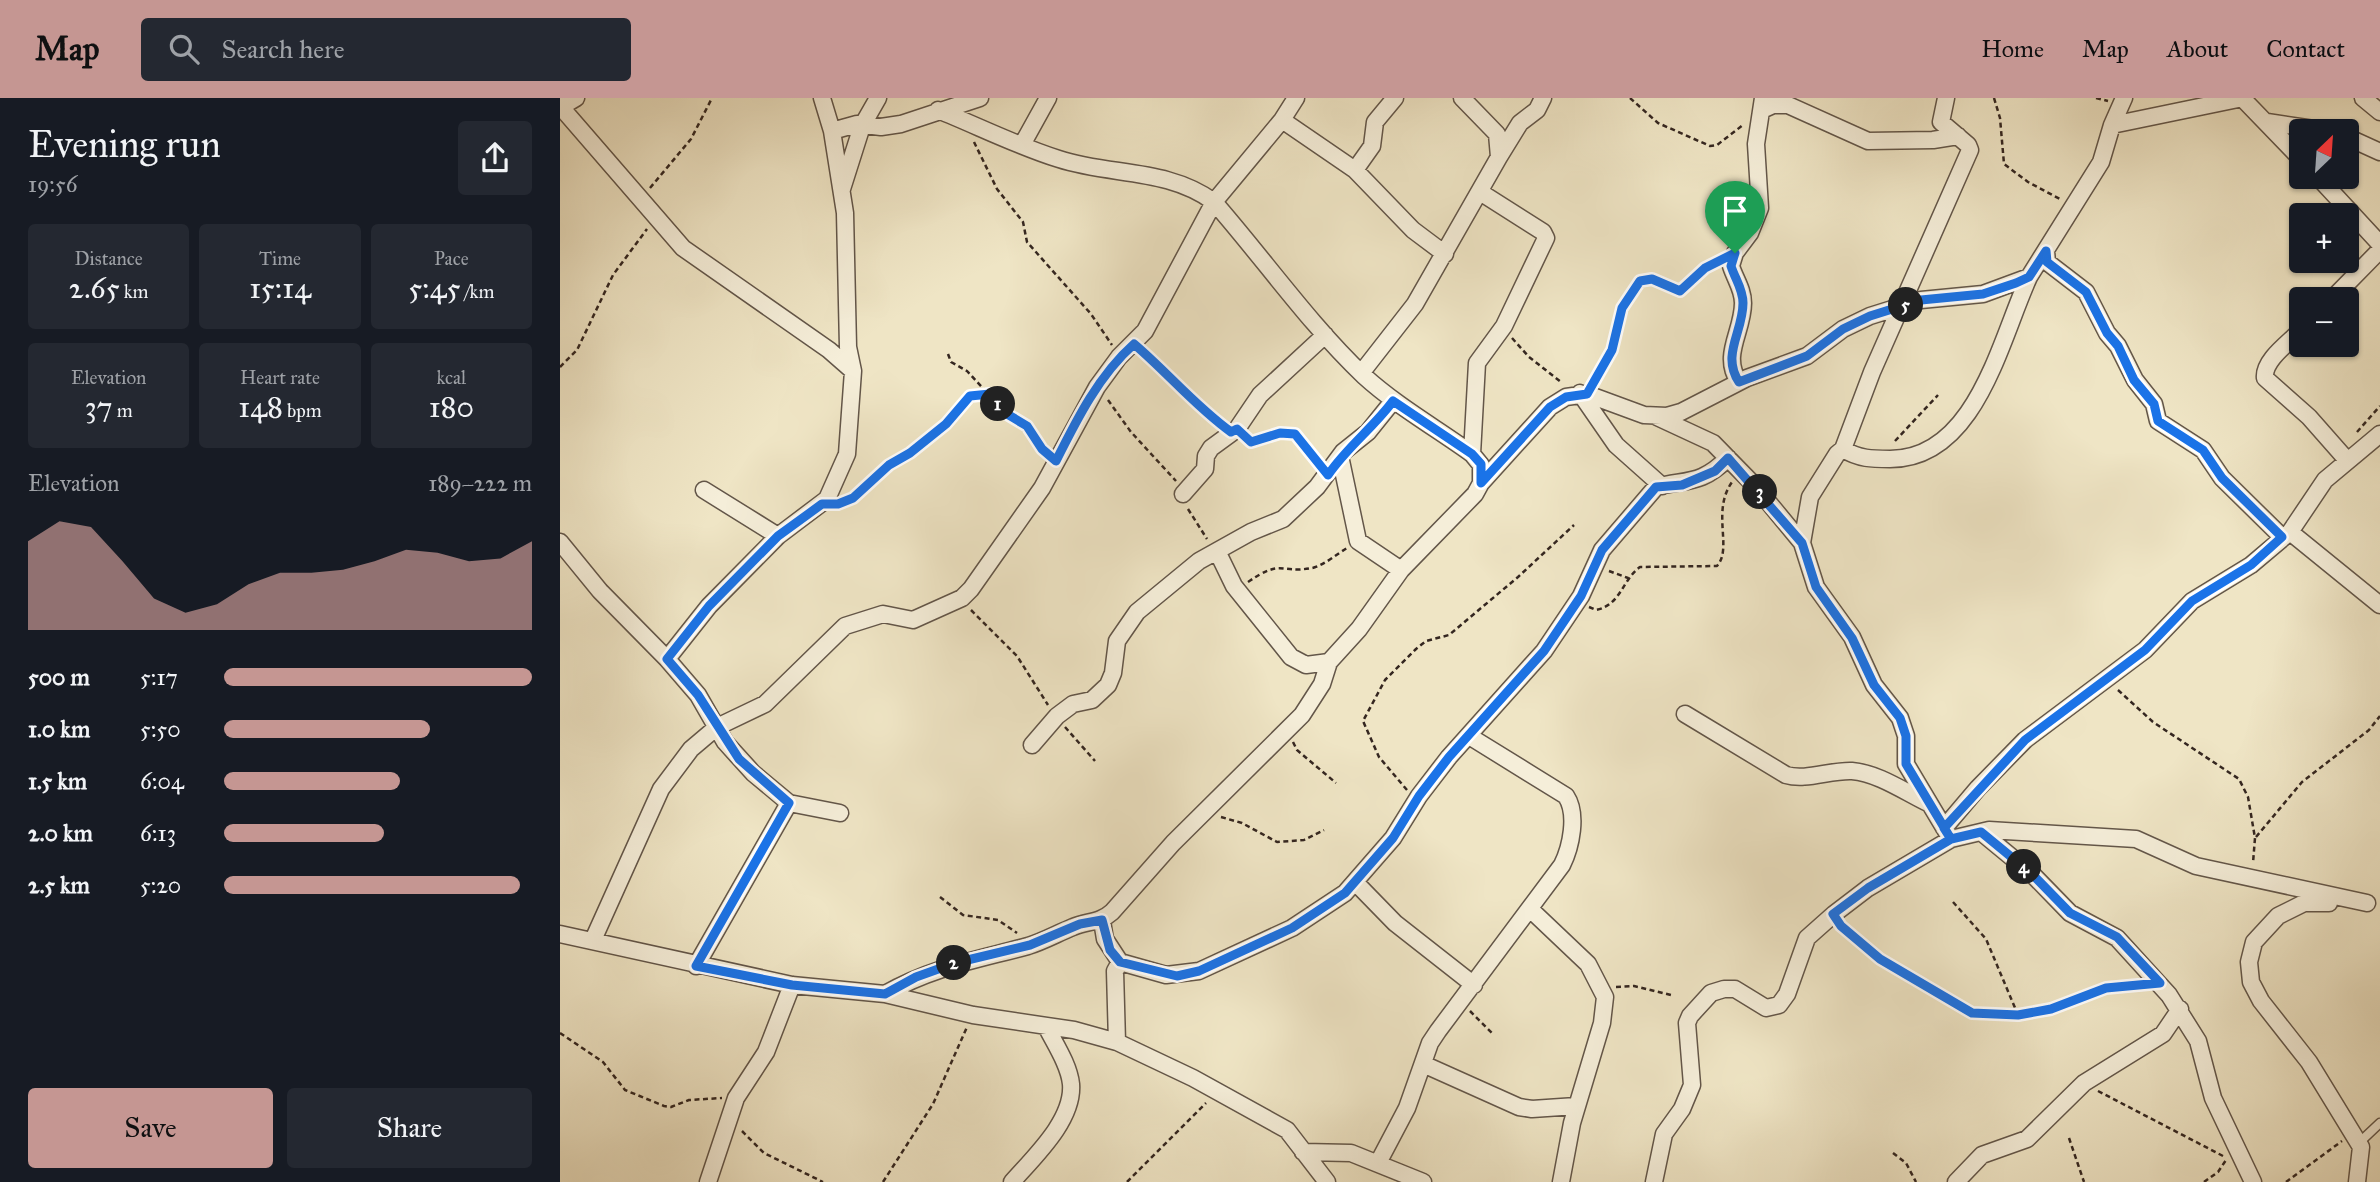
<!DOCTYPE html>
<html lang="en">
<head>
<meta charset="utf-8">
<style>
  :root { --surface:#171b24; --page:#242831; --text:#f1f3f6; --muted:#9ea1a6; --accent:#c59692 }
  body { margin:0; font-family:"IM FELL Great Primer",serif; background:var(--page); color:var(--text); height:100vh; display:flex; flex-direction:column; font-size:26px; white-space:nowrap }
  * { box-sizing:border-box; margin:0 }
  p { font-size:23px; color:var(--muted) }
  .icon { flex:none; width:38px; height:38px; fill:none; stroke:currentColor; stroke-width:2; stroke-linecap:round; stroke-linejoin:round }
  .map { position:relative; flex:1; overflow:hidden }
  .sheet { display:flex; flex-direction:column; background:var(--surface); width:560px }
  .sheet>* { flex:none }
  .needle { width:46px; rotate:25deg }
  .buttons { position:absolute; left:1729px; top:21px; display:grid; gap:14px }
  .buttons a { display:grid; place-items:center; width:70px; height:70px; border-radius:7px; background:var(--surface); box-shadow:0 2px 5px #0004; font-size:35px }
  .pin { position:absolute; display:grid; place-items:center; width:60px; height:60px; color:#fff; margin:-72px -30px; border-radius:50% 50% 50% 0; rotate:-45deg; box-shadow:0 0 7px #0007 }
  .pin .icon { rotate:45deg }
  .km { position:absolute; width:35px; height:35px; margin:-18px; border-radius:50%; background:#222; color:#fff; font-size:19px; line-height:35px; text-align:center }
  .round { display:grid; place-items:center; flex:none; width:74px; height:74px; border-radius:7px; background:var(--page) }
  .summary { display:flex; align-items:center; justify-content:space-between; height:119px; padding:0 28px }
  h1 { font-size:38px; font-weight:600; line-height:52px }
  .metrics { display:grid; grid-template-columns:repeat(3,1fr); gap:10px; height:119px; padding:7px 28px }
  .metrics div { display:grid; align-content:center; border-radius:7px; background:var(--page); text-align:center }
  .metrics b { font-size:30px; font-weight:600 }
  .metrics small { font-size:19px; font-weight:400 }
  .metrics p { font-size:19px }
  .chart { height:196px; padding:14px 28px }
  .chart p { display:flex; justify-content:space-between }
  .chart svg { width:100%; height:126px; margin-top:7px; fill:var(--accent); opacity:.7 }
  .action { display:flex; gap:14px; margin-top:auto; padding:14px 28px }
  .action a { flex:1; height:80px; border-radius:7px; background:var(--accent); color:#111; font-size:28px; font-weight:600; line-height:80px; text-align:center }
  .action a+a { background:var(--page); color:var(--text) }
  ul { padding:0 28px; list-style:none; font-size:23px }
  li { display:grid; grid-template-columns:112px 84px 1fr; align-items:center; height:52px }
  li i { height:18px; border-radius:9px; background:var(--accent) }
  header { display:flex; align-items:center; gap:42px; box-sizing:border-box; height:98px; padding:0 35px; background:var(--accent); color:#111 }
  header strong { font-size:33px }
  nav { display:flex; gap:38px; margin-inline-start:auto; font-size:24px }
  .search { width:490px; height:63px; background:var(--page); display:flex; align-items:center; gap:18px; box-sizing:border-box; padding:0 24px; border-radius:7px; color:var(--muted); font-size:26px }
  main { display:flex; flex:1; min-height:0 }
  .map>svg:first-child { display:block }
  .lines { fill:none; stroke-linecap:round; stroke-linejoin:round }
  .lane-casing { stroke:#635649; stroke-width:11 }
  .street-casing { stroke:#635649; stroke-width:19 }
  .path { stroke:#342620; stroke-width:2.5; stroke-dasharray:5 3.5; stroke-linecap:butt }
  .lane { stroke:#f5eed9; stroke-width:8 }
  .street { stroke:#f5eed9; stroke-width:16 }
  .route-casing { stroke:#fff; stroke-width:14 }
  .route { stroke:#1a73e8; stroke-width:9 }
</style>
</head>
<body>
<header>
<strong>Map</strong>
<div class="search"><svg class="icon" aria-label="search" viewBox="0 0 24 24"><circle cx="10" cy="10" r="6"/><path d="M15 15l6 6"/></svg>Search here</div>
<nav><a>Home</a><a>Map</a><a>About</a><a>Contact</a></nav>
</header>
<main>
<section class="sheet">
<div class="summary"><div><h1>Evening run</h1><p>19:56</p></div><a class="round"><svg class="icon" aria-label="share" viewBox="0 0 24 24"><path d="M12 15V3M7 8l5-5 5 5M5 13v7h14v-7"/></svg></a></div>
<div class="metrics">
<div><p>Distance</p><b>2.65<small> km</small></b></div>
<div><p>Time</p><b>15:14</b></div>
<div><p>Pace</p><b>5:45<small> /km</small></b></div>
</div>
<div class="metrics">
<div><p>Elevation</p><b>37<small> m</small></b></div>
<div><p>Heart rate</p><b>148<small> bpm</small></b></div>
<div><p>kcal</p><b>180</b></div>
</div>
<div class="chart"><p><span>Elevation</span>189–222 m</p>
<svg viewBox="0 0 160 44" preserveAspectRatio="none"><path d="M0 44V13L10 6L20 8L30 20L40 33L50 38L60 35L70 28L80 24L90 24L100 23L110 20L120 16L130 17L140 20L150 19L160 13V44z"/></svg>
</div>
<ul>
<li><b>500 m</b>5:17<i style="width:100%"></i></li>
<li><b>1.0 km</b>5:50<i style="width:67%"></i></li>
<li><b>1.5 km</b>6:04<i style="width:57%"></i></li>
<li><b>2.0 km</b>6:13<i style="width:52%"></i></li>
<li><b>2.5 km</b>5:20<i style="width:96%"></i></li>
</ul>
<div class="action"><a>Save</a><a>Share</a></div>
</section>
<div class="map">
<svg width="1820" height="1084" viewBox="0 0 1820 1084">
  <rect width="100%" height="100%" fill="#efe5c5"/>
  <filter id="stains"><feTurbulence type="fractalNoise" baseFrequency=".00286" numOctaves="4"/><feColorMatrix values="0 0 0 0 .2 0 0 0 0 .09 0 0 0 0 .02 0 0 0 .5 -.17"/></filter>
  <radialGradient id="worn" r=".72"><stop offset=".6" stop-color="#630" stop-opacity="0"/><stop offset="1" stop-color="#630" stop-opacity=".3"/></radialGradient>
  <g class="lines">
    <defs>
      <path id="lane" d="M1801,1049L1803,1041L1820,1025"/>
      <path id="street" d="M1682,0L1741,61
        M1803,0L1820,14
        M0,8L123,150L269,252L293,273
        M1,9L16,0
        M1202,12L1213,7H1228L1308,43L1373,42L1398,38
        M722,22L795,72L853,132L885,156
        M1707,24L1767,33
        M1552,27L1683,0
        M272,33L297,26L321,29L341,26L420,0
        M1787,39L1820,54
        M462,47L488,0
        M939,59L960,25L977,12L983,0
        M795,72L812,48L815,24L835,0
        M1758,79L1820,146
        M282,91L302,28L318,0
        M1486,153L1487,164L1526,194L1547,235L1558,248L1575,282L1594,306L1598,323L1643,352L1662,380L1722,439
        M1772,201L1820,152
        M1741,232C1730,244 1703,262 1705,280L1749,319L1786,361
        M804,277L802,274L855,206L939,59L937,36L902,0
        M1179,284C1161,257 1183,234 1183,205C1183,191 1175,181 1171,168L1175,155L1190,135L1200,110L1196,46L1203,0
        M1020,295L1056,347L1102,388
        M1097,319L1153,345L1195,388L1242,445L1256,489L1292,539L1314,587L1340,620L1346,638V666L1389,738
        M1283,351C1299,361 1312,361 1330,361C1416,361 1440,242 1469,179
        M912,356L917,265L944,228L986,140L983,134L920,94
        M780,358L798,443L841,472
        M921,385L990,309L1006,299L1027,296L1084,317L1107,318L1121,314L1187,280L1247,258L1283,231L1310,218L1361,202L1423,196L1469,179L1541,64L1552,27L1564,0
        M144,392L218,438
        M623,396L645,371L646,358L651,350L677,331L700,297L765,237
        M1730,434L1820,507
        M0,444L40,493L107,561L138,597L165,644L193,675L229,705L280,715
        M1242,445L1250,399L1277,356L1283,351L1312,274L1410,52L1408,47L1381,24L1386,0
        M657,453L674,488L731,559L746,567L769,564
        M107,561L149,508L218,438L267,401L287,356L293,273L288,249L285,115L272,33L262,0
        M1125,616L1226,677C1246,683 1270,672 1292,673C1318,675 1345,694 1368,705
        M472,647L497,618L513,606L532,602L548,587L553,575L557,543L577,514L639,463L691,434L723,421L757,389L783,354L808,334L833,303
        M1384,730L1418,690L1465,642L1585,552L1632,503L1691,467L1730,434L1765,382L1820,336
        M1421,734L1472,776L1510,815L1557,840L1609,897L1638,943L1653,1000L1693,1084
        M796,785L835,825L914,887
        M1769,805H1744L1718,818L1694,844L1689,864L1691,884L1701,903L1749,964L1801,1049L1797,1084
        M970,811L1028,866L1045,899L1042,925L1012,1025L1001,1084
        M542,823L545,841L560,864L555,873L557,944
        M0,836L232,887L325,896L413,917L514,932L557,944L633,980L727,1032L767,1084
        M33,842L101,691L131,651L157,629L205,606L285,528L323,516L353,522L402,500L411,491L482,390L537,289L559,259L585,233L654,104L722,22L736,0
        M560,864L606,877L639,873L732,830L785,795L833,740L859,698L889,659L984,553L1021,498L1042,452L1096,389C1128,381 1141,387 1168,360
        M136,868L229,705
        M325,896C373,869 416,862 468,848C484,843 498,835 513,829C527,823 540,825 552,814L613,745L742,617L762,586L769,564L799,531L841,472L915,396L921,385V367L912,356C876,330 837,308 804,278C751,228 703,160 654,104C608,70 551,78 499,61C457,48 418,28 378,12
        M863,966L959,1009L972,1011L1016,1008
        M743,1054L791,1055L863,1084
        M818,1065L847,1010L870,945L878,933L1002,767C1011,749 1018,716 1006,698L909,638
        M148,1084L176,1000L206,954L232,887
        M452,1084C474,1059 514,1022 511,986C509,967 495,946 487,930
        M1094,1084L1104,1036L1122,1011L1132,987L1127,925L1130,918L1151,895L1164,891H1175L1206,910L1219,907L1227,896L1247,840L1274,816L1308,790L1391,741L1429,732L1576,741L1636,768L1807,805
        M1396,1084L1422,1057L1467,1041L1524,985L1603,936L1620,911"/>
    </defs>
    <use href="#lane" class="lane-casing"/>
    <use href="#street" class="street-casing"/>
    <path class="path" d="M1070,0L1098,25L1150,48L1157,47L1183,27
      M1434,0L1440,20L1444,66L1468,84L1500,101
      M1536,0L1548,3
      M414,44L437,91L463,124L467,144L531,216L552,247
      M90,90L131,41L152,0
      M952,240L969,259L1001,284
      M585,255L658,325
      M388,256L391,264L407,273L443,312L467,328L485,353
      M0,269L17,252L53,177L87,131
      M1033,284C1038,272 1047,263 1052,250C1059,232 1059,189 1084,182C1097,178 1108,190 1120,193L1156,163
      M548,302L571,334L616,383
      M1797,334L1820,308
      M687,341L691,344L720,335L735,336L758,364
      M1335,343L1378,297
      M282,404L293,400L329,367L369,341L410,297L427,294
      M628,411L647,441
      M1049,473L1068,480
      M688,484C723,460 719,476 752,470C763,468 777,456 787,450
      M1029,509L1036,512C1061,507 1062,482 1080,469L1157,468C1173,450 1151,414 1172,384
      M411,512L457,558L488,607
      M1558,592L1593,624L1679,681L1688,699L1695,740L1693,765
      M505,629L535,663
      M733,644L737,652L776,685
      M847,692L819,659L803,623L825,582L856,551L866,543L889,537L958,479L1014,427
      M661,719L682,725L717,744L744,742L764,732
      M1696,739L1742,684L1809,632L1820,618
      M380,799L403,817L438,822L457,835
      M1393,804L1426,841L1458,917
      M1281,828L1320,861L1412,915L1458,917L1491,911L1546,889L1579,887
      M1056,889L1074,888L1111,897
      M910,913L932,935
      M0,935L43,964L65,992L104,1008L111,1009L129,1002L162,1000
      M1538,993L1663,1058
      M182,1033L204,1055L263,1084
      M1509,1040L1524,1084
      M1333,1055L1346,1065L1356,1084
      M323,1084L373,1006L407,929
      M567,1084L646,1005
      M1644,1084L1658,1074L1666,1062
      M1726,1084L1782,1043"/>
    <use href="#lane" class="lane"/>
    <use href="#street" class="street"/>
  </g>
  <g class="lines">
    <defs>
      <path id="route" d="M1175,155L1145,170L1120,193L1092,181L1080,183L1062,210L1052,252L1027,296L1006,299L990,309L921,385V366L912,356L833,303C813,330 787,349 768,377L735,336L720,335L691,344L677,331L671,334C636,309 607,274 574,246C539,277 517,321 496,363L482,351L467,328L447,316L430,296L410,298L386,326L350,355L329,367L293,400L278,406H262L218,438L149,508L107,561L138,597L179,661L229,705L136,868L232,887L325,896L356,879L395,865L470,847L520,826L542,822L550,852L560,864L617,878L639,873L732,830L785,795L833,740L859,698L889,659L984,553L1021,498L1042,452L1096,389L1122,387L1155,373L1168,360L1242,445L1256,489L1292,540L1314,587L1340,620L1346,638V666L1391,741L1308,790L1273,816L1281,828L1320,861L1412,915L1458,917L1491,911L1546,890L1600,885L1557,839L1510,815L1472,776L1421,734L1391,741L1384,730L1465,642L1585,552L1632,503L1691,467L1722,439L1662,380L1643,352L1598,323L1594,306L1574,282L1558,248L1547,235L1526,194L1487,164L1486,153L1469,179L1456,185L1423,196L1361,202L1310,218L1283,231L1247,258L1179,284C1161,257 1183,234 1183,205C1183,191 1175,181 1171,168L1175,155"/>
    </defs>
    <use href="#route" class="route-casing"/>
    <use href="#route" class="route"/>
  </g>
  <rect width="100%" height="100%" filter="url(#stains)"/>
  <rect width="100%" height="100%" fill="url(#worn)"/>
</svg>
<div class="buttons">
<a><svg class="needle" viewBox="-14 -14 28 28"><path d="M0-13l5 13h-10z" fill="#e53935"/><path d="M0 13l5-13h-10z" fill="#9ea1a6"/></svg></a>
<a>+</a>
<a>−</a>
</div>
<div class="pin" style="left:1175px;top:155px;background:#1e9e55"><svg class="icon" aria-label="arrive" viewBox="0 0 24 24"><path d="M6 21V4h12l-3 4 3 4H6"/></svg></div>
<b class="km" style="left:438px;top:306px">1</b>
<b class="km" style="left:394px;top:865px">2</b>
<b class="km" style="left:1200px;top:394px">3</b>
<b class="km" style="left:1464px;top:769px">4</b>
<b class="km" style="left:1346px;top:207px">5</b>
</div>
</main>
</body>
</html>
